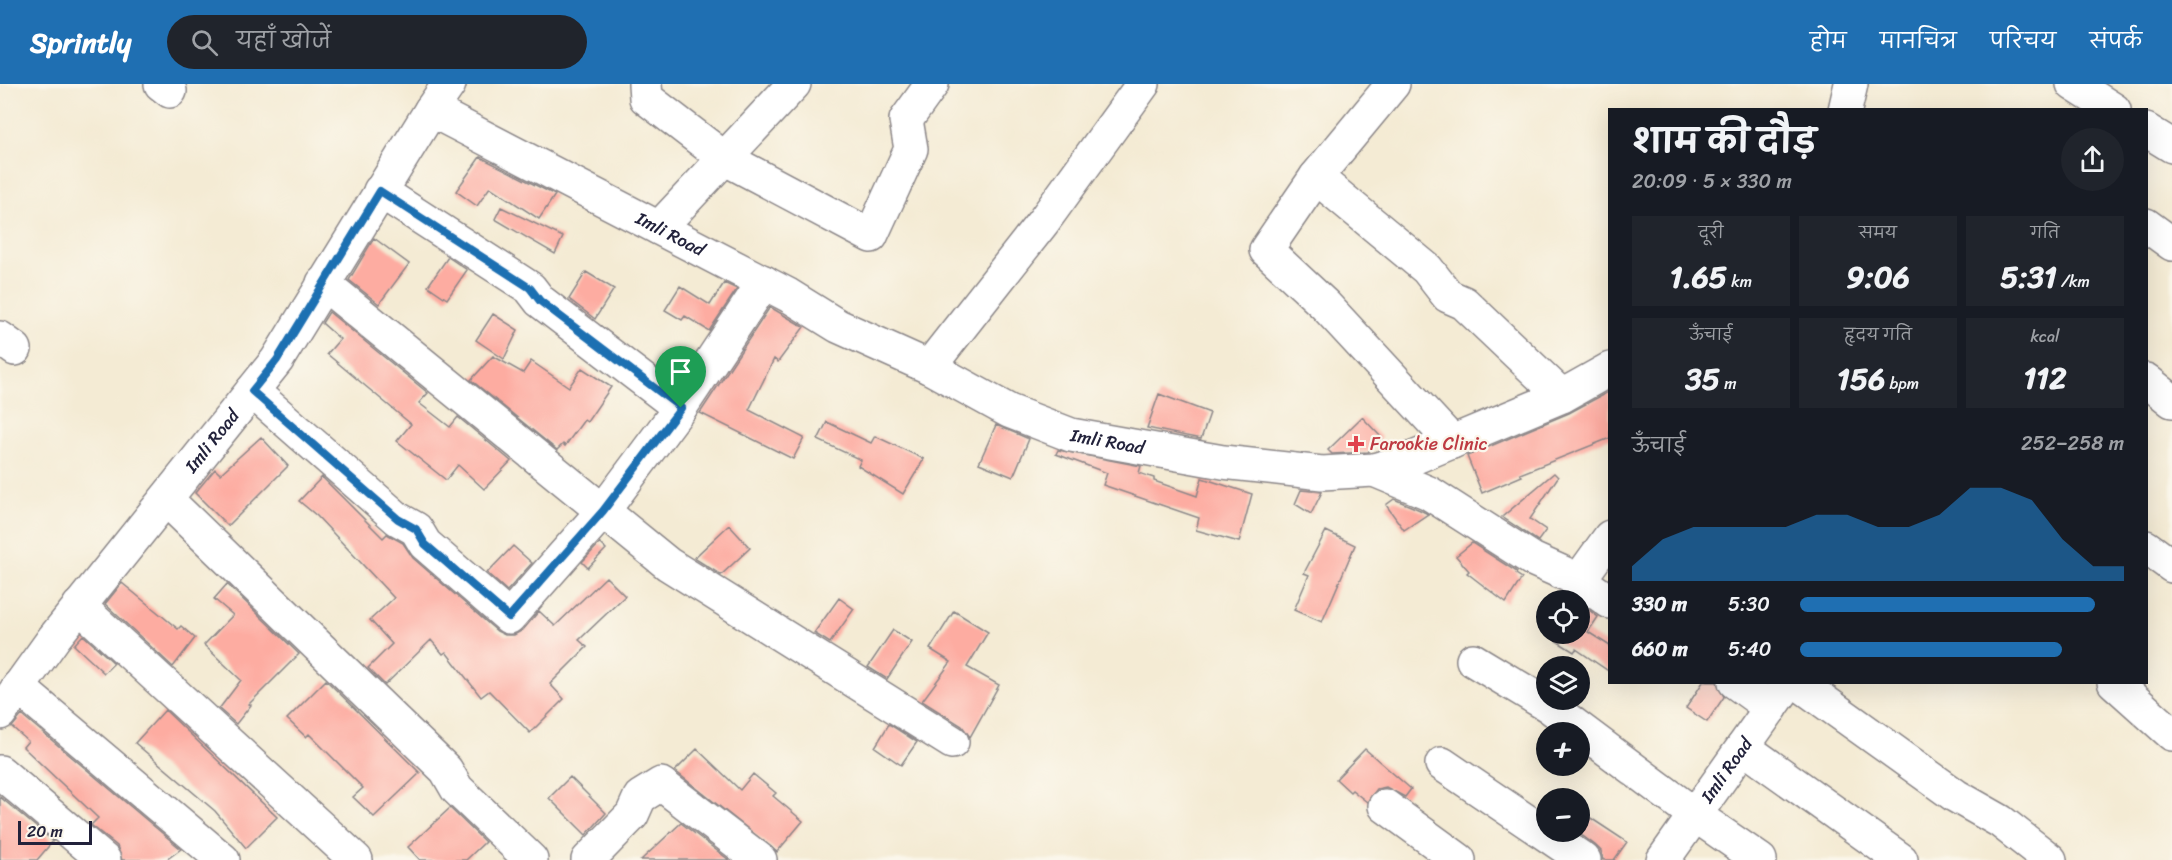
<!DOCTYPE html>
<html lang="hi">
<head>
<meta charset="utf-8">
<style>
  :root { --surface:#171b24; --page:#20242c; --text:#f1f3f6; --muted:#9ea1a6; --accent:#1f6fb2 }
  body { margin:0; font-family:Sriracha,"Playpen Sans Deva",sans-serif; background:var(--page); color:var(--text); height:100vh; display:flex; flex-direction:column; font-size:22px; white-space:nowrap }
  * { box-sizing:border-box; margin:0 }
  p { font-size:20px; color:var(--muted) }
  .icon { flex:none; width:33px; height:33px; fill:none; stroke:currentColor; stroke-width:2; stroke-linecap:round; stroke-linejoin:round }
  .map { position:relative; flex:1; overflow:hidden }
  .side { position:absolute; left:1608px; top:24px; width:540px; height:576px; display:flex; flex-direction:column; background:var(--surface); border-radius:0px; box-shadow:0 6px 24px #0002 }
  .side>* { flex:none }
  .fabs { position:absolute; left:1536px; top:506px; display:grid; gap:12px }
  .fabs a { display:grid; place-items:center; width:54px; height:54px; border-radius:50%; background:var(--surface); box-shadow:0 6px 24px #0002; font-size:30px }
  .scale { position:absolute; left:18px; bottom:15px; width:74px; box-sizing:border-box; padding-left:6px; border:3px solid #22223b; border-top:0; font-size:16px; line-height:21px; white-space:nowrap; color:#22223b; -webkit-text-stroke:4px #fbf7ec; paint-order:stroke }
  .pin { position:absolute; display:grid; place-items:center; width:51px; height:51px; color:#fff; margin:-62px -26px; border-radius:50% 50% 50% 0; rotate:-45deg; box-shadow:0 0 6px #0007 }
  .pin .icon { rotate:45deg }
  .round { display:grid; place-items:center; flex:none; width:63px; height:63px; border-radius:32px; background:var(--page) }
  .head { display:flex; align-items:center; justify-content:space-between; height:102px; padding:0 24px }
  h1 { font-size:33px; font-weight:700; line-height:45px }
  .metrics { display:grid; grid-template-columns:repeat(3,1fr); gap:9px; height:102px; padding:6px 24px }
  .metrics div { display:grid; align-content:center; border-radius:0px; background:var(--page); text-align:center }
  .metrics b { font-size:30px; font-weight:700 }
  .metrics small { font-size:16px; font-weight:400 }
  .metrics p { font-size:16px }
  .chart { height:168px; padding:12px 24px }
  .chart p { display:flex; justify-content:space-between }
  .chart svg { width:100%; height:108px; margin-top:6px; fill:var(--accent); opacity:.7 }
  ul { padding:0 24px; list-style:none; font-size:20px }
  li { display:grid; grid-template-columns:96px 72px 1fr; align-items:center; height:45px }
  li i { height:15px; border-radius:8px; background:var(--accent) }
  header { display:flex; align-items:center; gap:36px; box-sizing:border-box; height:84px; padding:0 30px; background:var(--accent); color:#fff }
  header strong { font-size:28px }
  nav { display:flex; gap:33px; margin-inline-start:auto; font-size:21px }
  .search { width:420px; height:54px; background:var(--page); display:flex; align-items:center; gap:15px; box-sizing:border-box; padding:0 21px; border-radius:33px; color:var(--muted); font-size:22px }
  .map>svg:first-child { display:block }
  .building { fill:#fdaca1 }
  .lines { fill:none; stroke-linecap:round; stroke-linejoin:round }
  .minor-casing { stroke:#8b8688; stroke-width:36 }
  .minor { stroke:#fff; stroke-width:33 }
  .route-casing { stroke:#fff; stroke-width:12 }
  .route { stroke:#1f6fb2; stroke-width:8 }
  .health-dot { fill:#e0444e; stroke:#fbf7ec; stroke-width:2 }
  .labels { text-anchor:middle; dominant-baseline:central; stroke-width:4.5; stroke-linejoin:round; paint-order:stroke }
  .street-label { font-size:18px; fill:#22223b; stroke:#fbf7ec }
  .health-label { font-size:18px; fill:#be3a42; stroke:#fbf7ec; text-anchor:start }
</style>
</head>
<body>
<header>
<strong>Sprintly</strong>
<div class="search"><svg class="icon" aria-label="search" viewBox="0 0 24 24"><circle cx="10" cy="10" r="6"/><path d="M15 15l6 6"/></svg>यहाँ खोजें</div>
<nav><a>होम</a><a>मानचित्र</a><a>परिचय</a><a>संपर्क</a></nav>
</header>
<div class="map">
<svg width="2172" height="776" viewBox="0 0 2172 776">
  <rect width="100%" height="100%" fill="#fbf7ec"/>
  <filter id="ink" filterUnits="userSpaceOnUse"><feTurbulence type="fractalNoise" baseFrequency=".0167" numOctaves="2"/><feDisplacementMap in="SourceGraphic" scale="12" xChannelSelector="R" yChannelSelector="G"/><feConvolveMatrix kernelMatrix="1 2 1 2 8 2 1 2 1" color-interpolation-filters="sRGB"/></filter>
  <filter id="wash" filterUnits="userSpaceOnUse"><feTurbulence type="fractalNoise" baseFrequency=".008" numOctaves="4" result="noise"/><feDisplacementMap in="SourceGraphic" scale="24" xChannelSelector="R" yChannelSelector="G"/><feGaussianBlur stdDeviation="1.35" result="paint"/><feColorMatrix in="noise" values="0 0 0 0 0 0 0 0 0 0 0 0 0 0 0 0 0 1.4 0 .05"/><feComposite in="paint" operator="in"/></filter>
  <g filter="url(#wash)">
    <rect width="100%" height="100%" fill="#f4ebd4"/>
    <g id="blocks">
      <path class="building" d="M480,73L555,111L539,135L490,103L477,122L456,107Z
        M501,123L563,153L555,170L495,135Z
        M374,154L409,180L379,220L349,196Z
        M448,173L467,186L447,215L428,202Z
        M586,188L614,205L595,235L569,215Z
        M724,199L737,205L709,247L685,232L682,236L665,226L680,202L710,221Z
        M770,223L804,243L778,278L774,275L749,326L804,354L793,375L700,329Z
        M329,228L428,309L419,319L450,343L458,333L511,377L484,405L458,381L446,396L397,357L411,340L327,270L340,255L322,239Z
        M493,230L518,246L504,275L476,256Z
        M493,272L523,289L531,277L569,303L582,284L611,303L587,338L584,336L565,362L563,360L557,366L471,296Z
        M1610,307V354L1520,390L1522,392L1482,409L1467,372L1569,329Z
        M1159,310L1210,329L1201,355L1147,344Z
        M1362,333L1382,354L1368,368L1332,370L1328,366Z
        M827,338L871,359L875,352L924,375L903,410L858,382L861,376L818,356Z
        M996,341L1029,355L1013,393L979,379Z
        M261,353L288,382L228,442L195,409L215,385L220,390Z
        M1058,366L1141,382L1139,389L1154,394V397L1197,412L1202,394L1252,410L1239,458L1196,446L1199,434L1103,401L1107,389L1056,370Z
        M1554,389L1558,393L1530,435L1546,446L1538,457L1502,433Z
        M322,393L383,454L387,450L403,459L413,474L497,547L505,551H514L523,546L539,527L555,542L606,493L625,512L579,556L587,563L550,600L564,615L530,649L489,607L481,613L446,568L443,570L431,556L385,601L368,584L392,560L370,536L394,514L317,432L299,417Z
        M1301,406L1322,408L1311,430L1295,420Z
        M1394,415L1420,426L1428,430L1404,446L1386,421Z
        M729,441L750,464L721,491L694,474Z
        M1326,447L1355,461L1322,538L1294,526L1309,491L1304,489Z
        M600,459L606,465L588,484L582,478Z
        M1472,459L1517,488L1516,490L1522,494L1506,519L1467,489L1469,487L1456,472Z
        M513,462L532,479L507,507L487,489Z
        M122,499L178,545L181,542L195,554L173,583L105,520Z
        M227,500L299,570L249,620L251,621L236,640L219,625L241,596L204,561L233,531L214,515Z
        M839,514L854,525L830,559L814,549Z
        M1580,519L1598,533L1588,548L1610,562V588L1576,565L1574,568L1547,551L1580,549Z
        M954,527L988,548L967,583L999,601L970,653L962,642L922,617L951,578L930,565Z
        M893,546L912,558L887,595L868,583Z
        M83,551L114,579L104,589L74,561Z
        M326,596L420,689L374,733L353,713L363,704L309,650L306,653L287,635Z
        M1703,598H1717L1724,613L1707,638L1686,624Z
        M165,626L277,733L246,764L215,727L135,659Z
        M22,631L181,765L166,776H122L117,762L91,741L98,734L23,663L28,657L12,643Z
        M889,640L917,658L901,681L875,663Z
        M697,665L740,706L753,690L776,709L773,712L803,737L777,768L675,687Z
        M1365,665L1411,705L1405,713L1386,703L1377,705L1367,718L1352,706L1350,708L1336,695Z
        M570,693L606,729L586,751L549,714Z
        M0,713L53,757L37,776H0Z
        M450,724L485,758L466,776H420L408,763Z
        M1580,727L1627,758L1614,776H1603L1601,767L1595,761L1580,750Z
        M681,739L729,776H641Z"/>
    </g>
  </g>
  <g filter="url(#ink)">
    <use href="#blocks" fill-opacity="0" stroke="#8b8688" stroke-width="1.5"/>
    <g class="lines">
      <defs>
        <g id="minor">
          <path d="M161,0L170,7"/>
          <path d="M645,0L646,14L724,74L871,152L911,65L906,36L932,0"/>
          <path d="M1393,0L1316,93L1266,166L1325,221L1452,358"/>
          <path d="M2073,0L2114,26"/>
          <path d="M431,26L449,0"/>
          <path d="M1845,26L1851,0"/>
          <path d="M2146,46L2172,62"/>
          <path d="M1316,93L1427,185L1448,212L1464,219L1562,312"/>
          <path d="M380,107L530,204L540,217L680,324"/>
          <path d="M2146,141L2172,160"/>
          <path d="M659,144L794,0"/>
          <path d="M323,199L668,480L952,658"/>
          <path d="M0,254L15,265"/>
          <path d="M929,283L1043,138L1143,0"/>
          <path d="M2146,296L2172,317"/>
          <path d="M252,307L398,435L416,445L425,460L509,533L603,427L680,324L764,198"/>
          <path d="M1374,386L1429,409L1532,475L1579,496L1610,518"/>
          <path d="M166,415L446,686L457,705L531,776"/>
          <path d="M2146,463L2172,482"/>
          <path d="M1579,496L1610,453"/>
          <path d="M79,522L356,776"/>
          <path d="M1473,576L1549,622L1695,731L1760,776"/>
          <path d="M1735,598L1771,624"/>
          <path d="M1797,598L1956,712L2000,737L2050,776"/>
          <path d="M2114,598L2172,650"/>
          <path d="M18,603L223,776"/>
          <path id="s1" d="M0,629L54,554L277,276L431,26L788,211L838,242L929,283L1009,327L1071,351L1223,378L1322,389L1374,386L1411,375L1562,312L1610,285"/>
          <path d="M1743,663L1901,776"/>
          <path d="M1442,680L1584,776"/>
          <path d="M0,688L104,776"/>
          <path d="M1385,722L1459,776"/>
          <path d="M588,776L632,731L640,713L661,700L760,776"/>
          <path id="s2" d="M1663,776L1789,598"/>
        </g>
      </defs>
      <use href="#minor" class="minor-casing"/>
      <use href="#minor" class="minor"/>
    </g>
  </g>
  <g class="lines" filter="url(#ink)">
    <defs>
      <path id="route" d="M380,107L530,204L540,217L681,324L603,427L509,533L425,460L416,445L398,435L252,307L277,276Z"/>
    </defs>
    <use href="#route" class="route-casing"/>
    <use href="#route" class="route"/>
  </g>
  <path class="health-dot" d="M1353 351h6v6h6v6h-6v6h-6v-6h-6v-6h6z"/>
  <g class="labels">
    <g class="street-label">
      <text stroke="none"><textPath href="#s1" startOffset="1012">Imli Road</textPath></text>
      <text stroke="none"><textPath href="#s1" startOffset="345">Imli Road</textPath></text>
      <text stroke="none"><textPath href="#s1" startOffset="1498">Imli Road</textPath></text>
      <text stroke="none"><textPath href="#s2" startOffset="110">Imli Road</textPath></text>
    </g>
    <g class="health-label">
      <text x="1370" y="360">Farookie Clinic</text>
    </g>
  </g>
</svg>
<div class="fabs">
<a><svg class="icon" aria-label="locate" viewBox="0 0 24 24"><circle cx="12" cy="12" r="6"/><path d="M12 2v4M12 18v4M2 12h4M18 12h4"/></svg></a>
<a><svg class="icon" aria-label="layers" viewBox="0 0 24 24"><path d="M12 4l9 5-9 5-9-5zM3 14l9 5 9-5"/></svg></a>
<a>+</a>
<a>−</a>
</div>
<div class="scale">20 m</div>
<div class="pin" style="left:681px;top:324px;background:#1e9e55"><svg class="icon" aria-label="arrive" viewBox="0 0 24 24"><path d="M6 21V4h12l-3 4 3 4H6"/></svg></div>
<section class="side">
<div class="head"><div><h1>शाम की दौड़</h1><p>20:09 · 5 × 330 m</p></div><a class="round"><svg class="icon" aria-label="share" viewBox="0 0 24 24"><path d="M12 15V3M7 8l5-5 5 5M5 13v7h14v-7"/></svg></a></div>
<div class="metrics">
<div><p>दूरी</p><b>1.65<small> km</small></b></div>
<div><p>समय</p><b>9:06</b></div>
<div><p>गति</p><b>5:31<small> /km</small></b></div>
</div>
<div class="metrics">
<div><p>ऊँचाई</p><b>35<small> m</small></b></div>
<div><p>हृदय गति</p><b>156<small> bpm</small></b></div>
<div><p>kcal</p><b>112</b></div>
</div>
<div class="chart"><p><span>ऊँचाई</span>252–258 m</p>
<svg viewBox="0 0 160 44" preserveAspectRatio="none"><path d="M0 44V38L10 27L20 22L30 22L40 22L50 22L60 17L70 17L80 22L90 22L100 17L110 6L120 6L130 11L140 27L150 38L160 38V44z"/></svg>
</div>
<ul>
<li><b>330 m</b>5:30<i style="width:91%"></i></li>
<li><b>660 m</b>5:40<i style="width:81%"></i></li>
</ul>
</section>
</div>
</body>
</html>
